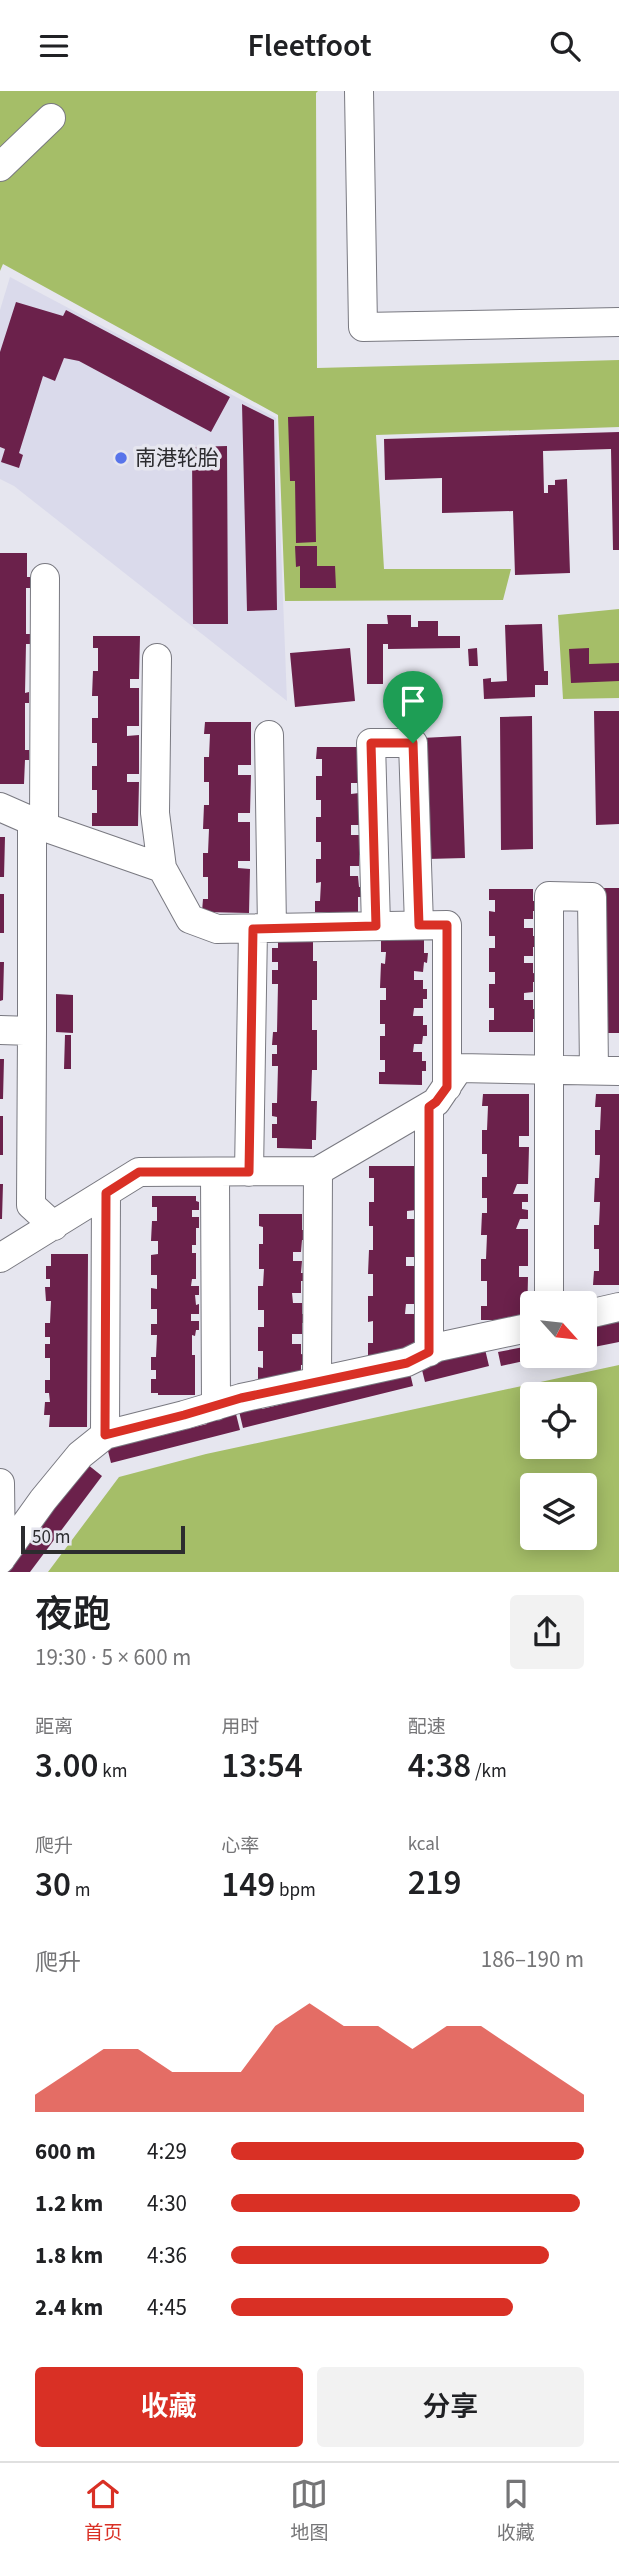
<!DOCTYPE html>
<html lang="zh">
<head>
<meta charset="utf-8">
<style>
  :root { --surface:#fff; --page:#f2f2f2; --text:#202124; --muted:#757577; --line:#e0e0e0; --accent:#d93025 }
  body { margin:0; font-family:"Source Sans 3","Noto Sans SC",sans-serif; background:var(--page); color:var(--text); height:100vh; display:flex; flex-direction:column; font-size:26px; white-space:nowrap }
  * { box-sizing:border-box; margin:0 }
  p { font-size:23px; color:var(--muted) }
  .icon { flex:none; width:38px; height:38px; fill:none; stroke:currentColor; stroke-width:2; stroke-linecap:round; stroke-linejoin:round }
  .map { position:relative; height:1481px; overflow:hidden }
  .side { display:flex; flex-direction:column; background:var(--surface); flex:1 }
  .side>* { flex:none }
  .needle { width:46px; rotate:117deg }
  .fabs { position:absolute; left:520px; top:1200px; display:grid; gap:14px }
  .fabs a { display:grid; place-items:center; width:77px; height:77px; border-radius:7px; background:var(--surface); box-shadow:0 4px 18px #0003; font-size:35px }
  .scale { position:absolute; left:21px; bottom:18px; width:164px; box-sizing:border-box; padding-left:7px; border:4px solid #2c2c2f; border-top:0; font-size:19px; line-height:24px; white-space:nowrap; color:#2c2c2f; -webkit-text-stroke:5px #e6e6ef; paint-order:stroke }
  .pin { position:absolute; display:grid; place-items:center; width:60px; height:60px; color:#fff; margin:-72px -30px; border-radius:50% 50% 50% 0; rotate:-45deg; box-shadow:0 0 7px #0007 }
  .pin .icon { rotate:45deg }
  .round { display:grid; place-items:center; flex:none; width:74px; height:74px; border-radius:7px; background:var(--page) }
  .head { display:flex; align-items:center; justify-content:space-between; height:119px; padding:0 35px }
  h1 { font-size:38px; font-weight:600; line-height:52px }
  .metrics { display:grid; grid-template-columns:repeat(3,1fr); gap:10px; height:119px; padding:7px 35px }
  .metrics div { display:grid; align-content:center }
  .metrics b { font-size:35px; font-weight:600 }
  .metrics small { font-size:19px; font-weight:400 }
  .metrics p { font-size:19px }
  .chart { height:196px; padding:14px 35px }
  .chart p { display:flex; justify-content:space-between }
  .chart svg { width:100%; height:126px; margin-top:7px; fill:var(--accent); opacity:.7 }
  .button { display:flex; gap:14px; margin-top:auto; padding:14px 35px }
  .button a { flex:1; height:80px; border-radius:7px; background:var(--accent); color:#fff; font-size:28px; font-weight:600; line-height:80px; text-align:center }
  .button a+a { background:var(--page); color:var(--text) }
  ul { padding:0 35px; list-style:none; font-size:23px }
  li { display:grid; grid-template-columns:112px 84px 1fr; align-items:center; height:52px }
  li i { height:18px; border-radius:9px; background:var(--accent) }
  header { display:flex; justify-content:space-between; align-items:center; height:91px; padding:0 35px; background:var(--surface); font-size:32px; font-weight:600 }
  .tabs { display:flex; justify-content:space-around; align-items:center; height:98px; border-top:2px solid var(--line); background:var(--surface); font-size:19px; color:var(--muted) }
  .tabs a { display:grid; justify-items:center; gap:4px }
  .tabs .on { color:var(--accent) }
  .map>svg:first-child { display:block }
  .built { fill:#dadaeb }
  .forest { fill:#a5be68; fill-rule:evenodd }
  .building { fill:#6b214b }
  .lines { fill:none; stroke-linecap:round; stroke-linejoin:round }
  .minor-casing { stroke:#797981; stroke-width:30 }
  .minor { stroke:#fff; stroke-width:28 }
  .route-casing { stroke:#fff; stroke-width:14 }
  .route { stroke:#d93025; stroke-width:9 }
  .poi-dot { fill:#5874ea; stroke:#e6e6ef; stroke-width:2.5 }
  .labels { text-anchor:middle; dominant-baseline:central; stroke-width:7; stroke-linejoin:round; paint-order:stroke }
  .poi-label { font-size:21px; fill:#2c2c2f; stroke:#e6e6ef; text-anchor:start }
</style>
</head>
<body>
<header><svg class="icon" aria-label="menu" viewBox="0 0 24 24"><path d="M4 6h16M4 12h16M4 18h16"/></svg>Fleetfoot<svg class="icon" aria-label="search" viewBox="0 0 24 24"><circle cx="10" cy="10" r="6"/><path d="M15 15l6 6"/></svg></header>
<div class="map">
<svg width="619" height="1481" viewBox="0 0 619 1481">
  <rect width="100%" height="100%" fill="#e6e6ef"/>
  <path class="built" d="M10,186L276,327L287,610L14,395L0,388V219Z"/>
  <path class="forest" d="M0,0H318L316,2L317,277L619,269V336L376,344L384,478H511L503,509L285,510L278,324L3,173L0,180Z
    M619,518V607L563,608L558,524Z
    M619,1274V1481H48L119,1386L206,1363ZM532,1304H584V1356H532ZM532,1395H584V1447H532Z"/>
  <path class="building" d="M16,211L63,225L66,219L230,306L211,341L79,270L64,267L55,290L43,285L19,362L23,364L19,377L1,371L5,358L0,356V261Z
    M242,313L274,329L277,519L247,520Z
    M314,325L316,451L296,452L295,390H290L288,326Z
    M619,341V459H613L611,358L543,360L544,402H548V394H555V389L567,388L570,482L515,484L513,420L442,422V387L385,389L384,348Z
    M227,355L228,533H193L192,356Z
    M295,455H317V475H335L336,497H300V475L296,476Z
    M0,462H27V486H30V497H26V543H30V553H26L25,602L29,601V612H25V659H29V669H25L24,693H0Z
    M387,524H411V536H418V530H438V545H460V557L388,558V553H383V593H367V533H388Z
    M542,533L544,580H548V594H535V606L484,608L483,588L491,587V591L507,590L505,534Z
    M93,545H140L139,588H130V597H139V635H127V645L139,644V683H127V691H139L138,735H92V722H97V699H92V675H97V652H92V627H98V605H92L93,580H98V557H93Z
    M350,557L355,610L295,616L290,562Z
    M477,557L478,575H469L468,558Z
    M589,557V573L619,572V590L571,592L569,558Z
    M594,620H619V733L596,734Z
    M532,625L533,758L501,759L500,626Z
    M205,631H251V674H238V684H251L250,722H238V731H250V770H238V777L250,778L249,822L202,821L203,808H208V786H203V762H208L209,738H203L204,714H209V691H204V666H209L210,643H204Z
    M461,645L465,767L427,768L422,647Z
    M317,656H359V692H351V703L359,702L363,722L359,723V734H351V744H359V755H363V764H359V775H350V785H358L359,796H363V806H358V821H315V810H320L321,791L316,792V768H321V751H316V726H321V709H316V685H322V668H316Z
    M0,746H5L4,786H0Z
    M599,797H619V942H598Z
    M489,798H533V810H537V820H533V828H524V837H533V845H537V856H533V865H524V872H533V882L537,883V891H533V901L524,902V909H533V918H537L536,928H533V941H489V929H494V917H489V893H495V881H489V857H495V845H489V820L495,821V809H489Z
    M0,803H4V842H0Z
    M278,847L313,848V870H317V909H312V939H317V979H312L311,1010H317L316,1049H312V1058L277,1057V1047H272V1033H277V1026L272,1025V1012H277L278,975H272V963H277V954H272L273,941H277L278,893H272V879H278V871H272V857H278Z
    M381,848H424V862H428L427,872L424,871L423,881L414,880V889H423V898H427V908H423V917H414L413,925H423V934H427V945H423L422,953H414L413,961H422V970H426V980H422V994L379,993V981H385V969H380V945H385V933H380V909H386V897H380L381,872L385,873L386,861H381Z
    M0,871H4L3,909L0,910Z
    M56,903L73,904V942L56,941Z
    M65,944H71V978H64Z
    M0,968H4L3,1008H0Z
    M483,1003H529V1045H519V1056H529L528,1093H517L513,1103H528V1111H522V1118L528,1119V1128H520L516,1138H528V1175H519V1186H528L527,1229H481V1215H487V1190H481V1168H486L487,1144H481L482,1122H487V1107H482V1086H487V1063H482V1039H487L488,1015H482Z
    M596,1003H619V1194H593L594,1180H599V1158H594V1134H599L600,1111H594L595,1087H599L600,1064H595V1039H600L601,1016H595Z
    M0,1025H3V1064H0Z
    M369,1075H416V1119L407,1120V1128H415V1166H406V1175H415V1213H406L405,1223H415L414,1265L368,1264V1252H373V1230L368,1231V1205H373V1183H368L369,1159H373V1135H369V1111H374V1087H369Z
    M0,1093H3L2,1128H0Z
    M152,1105H196V1110L199,1111V1119H192V1126H199V1137H196V1154H192V1162H196V1188H192L191,1195H199V1204H195L196,1214L199,1213V1223H191V1230H199V1239H196L195,1245L192,1244V1264H195V1304H158V1302H151V1288H156V1279H151V1266H156L157,1244H151V1233H157V1218H151V1197L157,1198V1184H151V1164L158,1163V1150H151L152,1130H157V1116H152Z
    M259,1123H302V1139H306V1149H302L301,1161H293V1170H302L301,1182H305V1190H301V1202H292L293,1212H302V1223H306L305,1232H302V1243H292V1253H301V1263L305,1264V1274H301V1290H258V1276L263,1277V1260H258V1236H264V1219H258V1195H263L264,1178H259V1153H263V1136L259,1135Z
    M51,1163H88L87,1336H49L50,1324H44L45,1311H50L49,1302H45V1289H50V1267H45V1253H50V1246H45V1232H50L51,1210H46L45,1196H50V1188H46V1175H51Z
    M619,1229V1251L584,1258V1236Z
    M532,1247V1265L542,1266L501,1275L498,1261L529,1255L527,1248Z
    M484,1254L489,1275L425,1291L420,1271Z
    M410,1282L413,1295L243,1337L238,1316L260,1310L262,1318Z
    M235,1319L240,1339L111,1372L106,1352L158,1339L160,1345L207,1333L206,1327Z
    M87,1373L102,1385L30,1481H6Z"/>
  <g class="lines">
    <defs>
      <path id="minor" d="M359,0L363,236L619,231
        M0,76L51,27
        M157,567L155,722L162,777
        M269,644L272,837
        M0,716L50,738L162,777L190,828L217,838L447,834V996
        M44,736L45,487
        M376,835L371,652H413L419,834
        M0,939L32,940L31,1114L54,1135
        M32,940V731
        M215,1081L216,1315
        M249,1081L253,838
        M0,1167L139,1081L318,1080L436,1011L459,977L619,980
        M549,1213V805L592,806L594,979
        M584,1224L619,1216
        M429,1261V1016
        M317,1290L318,1080
        M105,1344L106,1102
        M0,1392L1,1468
        M0,1469L43,1409L80,1364L105,1344L184,1324L241,1307L407,1271L438,1256L532,1236"/>
    </defs>
    <use href="#minor" class="minor-casing"/>
    <use href="#minor" class="minor"/>
  </g>
  <g class="lines">
    <defs>
      <path id="route" d="M371,652H413L419,834H447V996L436,1011L429,1016V1261L407,1272L241,1307L184,1324L105,1344L106,1102L139,1081H249L253,838L376,835Z"/>
    </defs>
    <use href="#route" class="route-casing"/>
    <use href="#route" class="route"/>
  </g>
  <circle class="poi-dot" cx="121" cy="367" r="7"/>
  <g class="labels">
    <g class="poi-label">
      <text x="135" y="367">南港轮胎</text>
    </g>
  </g>
</svg>
<div class="fabs">
<a><svg class="needle" viewBox="-14 -14 28 28"><path d="M0-13l5 13h-10z" fill="#e53935"/><path d="M0 13l5-13h-10z" fill="#757577"/></svg></a>
<a><svg class="icon" aria-label="locate" viewBox="0 0 24 24"><circle cx="12" cy="12" r="6"/><path d="M12 2v4M12 18v4M2 12h4M18 12h4"/></svg></a>
<a><svg class="icon" aria-label="layers" viewBox="0 0 24 24"><path d="M12 4l9 5-9 5-9-5zM3 14l9 5 9-5"/></svg></a>
</div>
<div class="scale">50 m</div>
<div class="pin" style="left:413px;top:652px;background:#1e9e55"><svg class="icon" aria-label="arrive" viewBox="0 0 24 24"><path d="M6 21V4h12l-3 4 3 4H6"/></svg></div>
</div>
<section class="side">
<div class="head"><div><h1>夜跑</h1><p>19:30 · 5 × 600 m</p></div><a class="round"><svg class="icon" aria-label="share" viewBox="0 0 24 24"><path d="M12 15V3M7 8l5-5 5 5M5 13v7h14v-7"/></svg></a></div>
<div class="metrics">
<div><p>距离</p><b>3.00<small> km</small></b></div>
<div><p>用时</p><b>13:54</b></div>
<div><p>配速</p><b>4:38<small> /km</small></b></div>
</div>
<div class="metrics">
<div><p>爬升</p><b>30<small> m</small></b></div>
<div><p>心率</p><b>149<small> bpm</small></b></div>
<div><p>kcal</p><b>219</b></div>
</div>
<div class="chart"><p><span>爬升</span>186–190 m</p>
<svg viewBox="0 0 160 44" preserveAspectRatio="none"><path d="M0 44V38L10 30L20 22L30 22L40 30L50 30L60 30L70 14L80 6L90 14L100 14L110 22L120 14L130 14L140 22L150 30L160 38V44z"/></svg>
</div>
<ul>
<li><b>600 m</b>4:29<i style="width:100%"></i></li>
<li><b>1.2 km</b>4:30<i style="width:99%"></i></li>
<li><b>1.8 km</b>4:36<i style="width:90%"></i></li>
<li><b>2.4 km</b>4:45<i style="width:80%"></i></li>
</ul>
<div class="button"><a>收藏</a><a>分享</a></div>
</section>
<nav class="tabs">
<a class="on"><svg class="icon" aria-label="home" viewBox="0 0 24 24"><path d="M3 11l9-7 9 7M6 9v11h12V9"/></svg>首页</a>
<a><svg class="icon" aria-label="map" viewBox="0 0 24 24"><path d="M3 6l6-2 6 2 6-2v14l-6 2-6-2-6 2zM9 4v14M15 6v14"/></svg>地图</a>
<a><svg class="icon" aria-label="saved" viewBox="0 0 24 24"><path d="M7 4h10v16l-5-4-5 4z"/></svg>收藏</a>
</nav>
</body>
</html>
